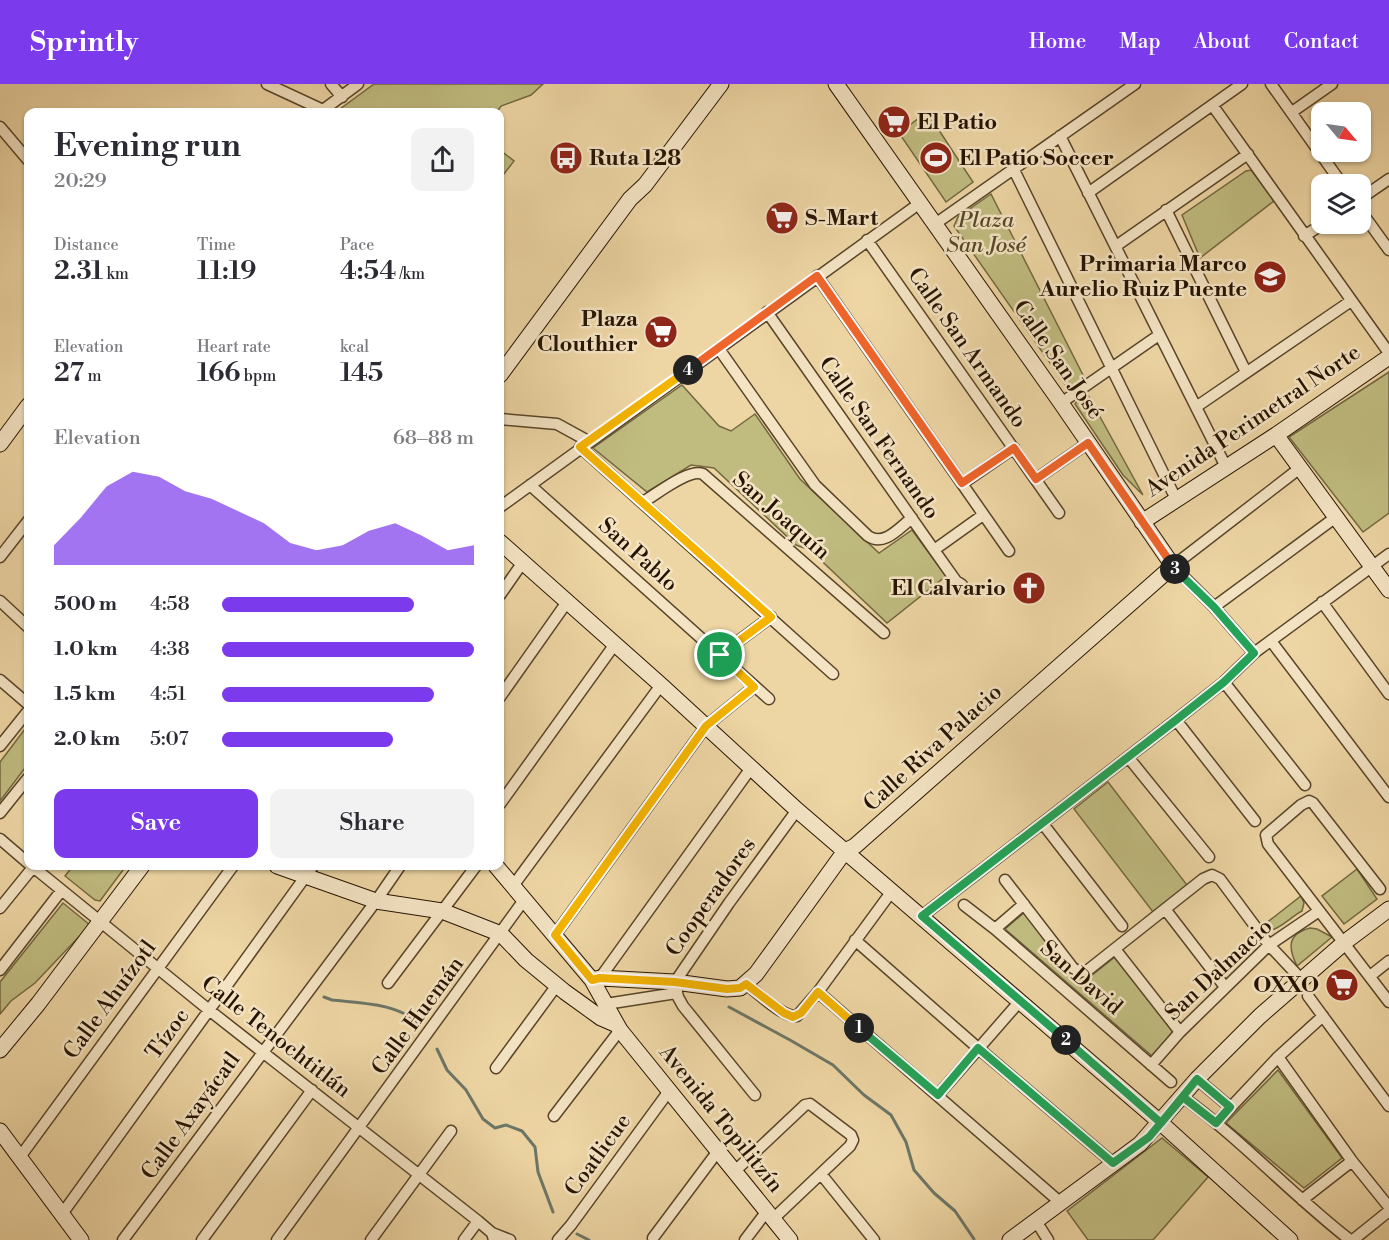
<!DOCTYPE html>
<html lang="en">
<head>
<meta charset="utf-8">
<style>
  :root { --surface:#fff; --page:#f2f2f3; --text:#2b2b33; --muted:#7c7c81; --accent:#7c3aed }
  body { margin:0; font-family:"Libre Bodoni",serif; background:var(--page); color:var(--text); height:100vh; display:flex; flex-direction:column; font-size:22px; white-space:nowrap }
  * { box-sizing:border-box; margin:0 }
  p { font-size:20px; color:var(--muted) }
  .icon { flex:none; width:33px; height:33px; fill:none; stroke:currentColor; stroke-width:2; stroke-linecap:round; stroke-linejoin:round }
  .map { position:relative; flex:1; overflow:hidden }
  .sheet { position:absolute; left:24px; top:24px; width:480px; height:762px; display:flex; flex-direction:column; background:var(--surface); border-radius:12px; box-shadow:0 2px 4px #0004 }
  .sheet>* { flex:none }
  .needle { width:39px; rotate:119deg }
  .buttons { position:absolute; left:1311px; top:18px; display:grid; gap:12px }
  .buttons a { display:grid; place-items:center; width:60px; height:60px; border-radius:12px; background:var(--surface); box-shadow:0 2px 4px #0004; font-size:30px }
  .pin { position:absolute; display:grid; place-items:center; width:51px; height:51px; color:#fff; margin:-26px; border:3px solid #fff; border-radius:50%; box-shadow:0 2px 6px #0007 }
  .km { position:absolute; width:30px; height:30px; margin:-15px; border-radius:50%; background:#222; color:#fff; font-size:16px; line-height:30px; text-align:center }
  .round { display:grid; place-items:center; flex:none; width:63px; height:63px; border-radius:12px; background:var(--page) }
  .overview { display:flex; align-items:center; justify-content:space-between; height:102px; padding:0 30px }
  h1 { font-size:33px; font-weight:600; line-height:45px }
  .stats { display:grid; grid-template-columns:repeat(3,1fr); gap:9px; height:102px; padding:6px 30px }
  .stats div { display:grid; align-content:center }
  .stats b { font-size:26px; font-weight:600 }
  .stats small { font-size:16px; font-weight:400 }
  .stats p { font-size:16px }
  .chart { height:168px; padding:12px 30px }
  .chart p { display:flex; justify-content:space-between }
  .chart svg { width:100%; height:108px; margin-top:6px; fill:var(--accent); opacity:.7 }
  .primary-button { display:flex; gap:12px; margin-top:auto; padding:12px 30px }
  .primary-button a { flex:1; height:69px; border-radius:12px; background:var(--accent); color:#fff; font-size:24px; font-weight:600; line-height:69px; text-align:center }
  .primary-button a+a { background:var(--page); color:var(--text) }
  ul { padding:0 30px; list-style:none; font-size:20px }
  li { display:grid; grid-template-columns:96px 72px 1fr; align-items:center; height:45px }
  li i { height:15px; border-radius:8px; background:var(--accent) }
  header { display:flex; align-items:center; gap:36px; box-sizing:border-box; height:84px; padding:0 30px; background:var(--accent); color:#fff }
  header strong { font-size:28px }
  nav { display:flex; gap:33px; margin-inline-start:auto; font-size:21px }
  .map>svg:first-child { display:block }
  .green { fill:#c0bc80; stroke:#736840; stroke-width:1.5 }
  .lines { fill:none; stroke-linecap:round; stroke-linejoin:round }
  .stream { stroke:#6c7667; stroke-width:3 }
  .street-casing { stroke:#584429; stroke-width:13 }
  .secondary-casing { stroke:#261300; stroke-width:17 }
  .street { stroke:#f4e4c4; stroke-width:10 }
  .secondary { stroke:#f4e4c4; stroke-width:15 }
  .split-1-casing { stroke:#fff; stroke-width:12 }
  .split-2-casing { stroke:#fff; stroke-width:12 }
  .split-3-casing { stroke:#fff; stroke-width:12 }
  .split-4-casing { stroke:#fff; stroke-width:12 }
  .split-5-casing { stroke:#fff; stroke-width:12 }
  .split-1 { stroke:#f5b400; stroke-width:8 }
  .split-2 { stroke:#22a559; stroke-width:8 }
  .split-3 { stroke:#22a559; stroke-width:8 }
  .split-4 { stroke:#f0652b; stroke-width:8 }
  .split-5 { stroke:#f5b400; stroke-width:8 }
  .labels { text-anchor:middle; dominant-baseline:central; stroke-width:5; stroke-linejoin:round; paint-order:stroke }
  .poi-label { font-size:22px; font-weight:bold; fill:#261300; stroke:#f4e4c4; text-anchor:start }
  .park-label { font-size:22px; font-style:italic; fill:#544626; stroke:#f4e4c4 }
  .street-label { font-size:22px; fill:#261300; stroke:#f4e4c4 }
</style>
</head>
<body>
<header>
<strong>Sprintly</strong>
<nav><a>Home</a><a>Map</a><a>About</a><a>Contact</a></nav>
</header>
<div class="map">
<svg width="1389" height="1156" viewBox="0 0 1389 1156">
  <rect width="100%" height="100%" fill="#eed6a4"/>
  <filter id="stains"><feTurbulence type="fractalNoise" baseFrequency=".00333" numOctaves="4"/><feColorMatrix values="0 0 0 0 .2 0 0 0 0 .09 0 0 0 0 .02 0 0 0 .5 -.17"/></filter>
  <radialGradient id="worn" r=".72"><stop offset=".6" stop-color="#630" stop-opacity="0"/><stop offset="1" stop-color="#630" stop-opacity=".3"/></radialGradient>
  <path class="green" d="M374,0H543L531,11L501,22L497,28H336Z
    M927,28L973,98L946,118L899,49Z
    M500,66L514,77L500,95Z
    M1251,86L1274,117L1200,174L1182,131L1246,87Z
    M991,110L1085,295L1072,304L1067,303L954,142L958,133Z
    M1389,288V429L1363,448L1289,353Z
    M682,301L719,342L731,347L755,330L800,395L879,469L912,446L946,492L887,539L810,466L796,461L714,384L691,381L647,408L593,364Z
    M1088,311L1143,411L1123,391L1075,320L1079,314Z
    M28,641V680L0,717V678Z
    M1108,698L1187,801L1153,828L1074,725Z
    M73,782H126L100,817L95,816L65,792Z
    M1357,785L1377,815L1344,840L1322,812Z
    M1301,812L1304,819L1302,827C1292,832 1280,845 1271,846L1265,840Z
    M63,819L90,841L35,899L11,917L0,930V898Z
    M1026,827L1079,891L1091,892L1115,873L1125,881L1173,948L1152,972L1005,845Z
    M1310,844L1317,845L1332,853L1297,882C1288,864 1287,850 1310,844Z
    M1278,986L1342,1074L1304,1104L1226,1039Z
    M1162,1054L1208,1093L1153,1156H1088L1067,1127Z"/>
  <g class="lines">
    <path class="stream" d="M324,913L332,916C360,919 399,919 420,941
      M729,923L790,956L833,981L864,1011L891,1031L906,1058L914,1086L934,1109L955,1127L974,1155
      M437,965L447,986L466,1006L483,1035L495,1044L506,1041L522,1047L535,1063L538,1088L553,1128
      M577,1150L589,1156"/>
    <defs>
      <path id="street" d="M267,0L323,26L358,0
        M331,0L342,13
        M1271,0L1342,100
        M1213,22L1389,269
        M1292,28L1332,0
        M0,43L28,76
        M1060,52L1226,383
        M1013,84L1176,415
        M1088,109L1242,0
        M1360,115L1389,95
        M1166,126L1246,288
        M1360,126L1389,166
        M935,140L1135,0
        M1304,152L1323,140
        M867,156L1059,429
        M1116,162L1248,70
        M817,192L1009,467
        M767,228L934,466L956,497L962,501
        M719,265L815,401L868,452C884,463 899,444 912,434
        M1061,319L1159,251
        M1196,323L1351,217
        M500,335L557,340L588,357
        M580,363L833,590
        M1036,395L1088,359
        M962,400L1014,364
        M530,401L769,615
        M643,418C657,410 689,384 703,390L884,549
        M500,423L920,119
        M934,466L983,431
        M0,473L28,437
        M500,511L523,478
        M0,517L28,543
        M1322,518L1389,610
        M1214,523L1336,433
        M1271,557L1389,713
        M1254,569L1214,523L1173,482L1300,384
        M720,571L771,533
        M0,596L28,620
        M1224,598L1305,701
        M500,613L567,518
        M1176,636L1255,737
        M0,662L28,627
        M1128,673L1209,773
        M500,720L615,560
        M0,729L28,694
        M1043,740L1122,842
        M0,755L28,779
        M32,782L209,926L478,1137L492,1149L494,1156
        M1005,796L1073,884L1080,888L1088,886L1203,795L1212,791L1220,795L1269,861L1301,895
        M513,802L661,601
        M1380,805L1313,719L1309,717L1301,721L1266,751L1268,760L1389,918
        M964,821L995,845L1171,998
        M0,824L34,782
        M1165,825L1225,903
        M922,832L1176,636L1224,598L1254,569L1389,470
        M995,845L1024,820
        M555,851L706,642L754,603
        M855,856L978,964L1113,1079
        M1115,865L1180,948
        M0,886L61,807
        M1370,892L1389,877
        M600,894L751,684
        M388,899L476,782
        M746,900C758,909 783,934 797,932L818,908L892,807
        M818,908L1061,1119
        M1308,912L1389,1022
        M606,920L676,909
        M1278,973L1352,1077L1389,1123
        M1151,981L1180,948L1269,861L1319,827
        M496,984L557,901
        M1197,995L1230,1023
        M755,1011L683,922L678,913L675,898L729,819L797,726
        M938,1011L1020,917
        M1183,1013C1242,1056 1292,1111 1350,1156
        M554,1032L620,946
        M1216,1039L1278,973L1323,932
        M20,1073L233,782
        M735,1087L805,1021L810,1020L851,1051L853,1056L850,1062L773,1135
        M821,1090L874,1156
        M1302,1116L1352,1077
        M62,1130L313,782
        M1036,1137L1048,1156
        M492,1149L510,1156
        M653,1154L718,1067
        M123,1156L376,817L400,782
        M202,1156L312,1006
        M277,1156L524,816
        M371,1156L451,1047
        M464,1156L478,1137
        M558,1156L571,1141L669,1007
        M745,1156L767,1127
        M1353,1156L1389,1127"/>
      <path id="secondary" d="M500,291L630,115L645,101L721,0
        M1276,351L1389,506
        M0,360L28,322
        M1142,438L1276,351L1389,273
        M500,458L661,601L797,726L1161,1039L1290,1156
        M277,782L376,817L442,827L501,850L526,876L565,908L601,934L617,941
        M496,782L592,896L620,946L790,1156
        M592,896L600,894L675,898L727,905L740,904L756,890L845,767L855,762L1173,482L1061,319L836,0
        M0,966L38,920L142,782
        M0,1047L81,1156
        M1010,1156L1140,1060L1197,995L1260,932L1345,858L1389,825"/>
    </defs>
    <use href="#street" class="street-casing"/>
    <use href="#secondary" class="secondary-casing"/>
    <use href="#street" class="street"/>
    <use href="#secondary" class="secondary"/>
  </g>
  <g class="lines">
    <defs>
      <path id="split-1" d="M720,571L754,603L706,642L555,851L592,896L600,894L675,898L727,905L740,904L746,900L784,929L793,933L801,929L818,908L859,944"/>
      <path id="split-2" d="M859,944L938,1011L978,964L1113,1079L1149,1053L1183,1013L1216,1039L1230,1023L1197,995L1161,1039L1066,956"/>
      <path id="split-3" d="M1066,956L922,832L1176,636L1224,598L1254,569L1214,523L1175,485"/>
      <path id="split-4" d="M688,286L817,192L962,399L1014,364L1036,395L1088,359L1175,485"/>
      <path id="split-5" d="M688,286L580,363L771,533L720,571"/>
    </defs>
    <use href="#split-1" class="split-1-casing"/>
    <use href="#split-2" class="split-2-casing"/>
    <use href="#split-3" class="split-3-casing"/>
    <use href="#split-4" class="split-4-casing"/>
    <use href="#split-5" class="split-5-casing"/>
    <use href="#split-1" class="split-1"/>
    <use href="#split-2" class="split-2"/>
    <use href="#split-3" class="split-3"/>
    <use href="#split-4" class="split-4"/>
    <use href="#split-5" class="split-5"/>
  </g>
  <defs>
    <symbol id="supermarket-disc" viewBox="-11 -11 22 22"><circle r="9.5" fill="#8f2418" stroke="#f4e4c4"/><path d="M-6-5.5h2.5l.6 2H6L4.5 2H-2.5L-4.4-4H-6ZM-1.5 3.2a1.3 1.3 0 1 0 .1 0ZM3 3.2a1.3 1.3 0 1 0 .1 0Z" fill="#fff"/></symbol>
    <symbol id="bus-disc" viewBox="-11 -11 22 22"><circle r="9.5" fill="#8f2418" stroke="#f4e4c4"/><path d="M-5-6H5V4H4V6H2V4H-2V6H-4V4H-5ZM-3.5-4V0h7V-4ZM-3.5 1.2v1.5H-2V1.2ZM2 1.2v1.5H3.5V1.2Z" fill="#fff"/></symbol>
    <symbol id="stadium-disc" viewBox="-11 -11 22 22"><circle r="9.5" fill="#8f2418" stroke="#f4e4c4"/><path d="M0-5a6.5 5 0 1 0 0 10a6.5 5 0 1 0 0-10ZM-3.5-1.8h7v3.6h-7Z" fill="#fff"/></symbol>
    <symbol id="school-disc" viewBox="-11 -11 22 22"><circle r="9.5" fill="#8f2418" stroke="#f4e4c4"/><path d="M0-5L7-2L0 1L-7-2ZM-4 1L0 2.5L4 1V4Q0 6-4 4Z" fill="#fff"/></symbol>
    <symbol id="church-disc" viewBox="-11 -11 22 22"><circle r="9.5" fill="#8f2418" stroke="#f4e4c4"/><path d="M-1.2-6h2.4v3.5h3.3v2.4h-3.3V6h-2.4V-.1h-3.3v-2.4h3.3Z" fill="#fff"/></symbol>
  </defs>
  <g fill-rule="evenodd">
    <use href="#supermarket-disc" x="875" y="19" width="38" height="38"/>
    <use href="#bus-disc" x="547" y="55" width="38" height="38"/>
    <use href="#stadium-disc" x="917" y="55" width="38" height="38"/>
    <use href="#supermarket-disc" x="763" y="115" width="38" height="38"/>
    <use href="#school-disc" x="1251" y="174" width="38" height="38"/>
    <use href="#supermarket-disc" x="642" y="229" width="38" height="38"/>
    <use href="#church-disc" x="1010" y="485" width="38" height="38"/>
    <use href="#supermarket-disc" x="1323" y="882" width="38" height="38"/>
  </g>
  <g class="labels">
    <g class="poi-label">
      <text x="917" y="38">El Patio</text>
      <text x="589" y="74">Ruta 128</text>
      <text x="959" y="74">El Patio Soccer</text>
      <text x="805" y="134">S-Mart</text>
      <text x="1247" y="180" text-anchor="end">Primaria Marco<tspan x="1247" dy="25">Aurelio Ruiz Puente</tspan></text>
      <text x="638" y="235" text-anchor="end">Plaza<tspan x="638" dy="25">Clouthier</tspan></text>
      <text x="1006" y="504" text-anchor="end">El Calvario</text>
      <text x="1319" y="901" text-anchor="end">OXXO</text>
    </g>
    <g class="park-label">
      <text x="986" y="136">Plaza<tspan x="986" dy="25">San José</tspan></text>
    </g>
    <g class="street-label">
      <text transform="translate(967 264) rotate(55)">Calle San Armando</text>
      <text transform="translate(1058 276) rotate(55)">Calle San José</text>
      <text transform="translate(1253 337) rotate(-34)">Avenida Perimetral Norte</text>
      <text transform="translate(879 354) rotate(55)">Calle San Fernando</text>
      <text transform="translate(781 432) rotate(41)">San Joaquín</text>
      <text transform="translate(638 471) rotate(42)">San Pablo</text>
      <text transform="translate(933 664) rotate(-42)">Calle Riva Palacio</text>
      <text transform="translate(711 813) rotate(-55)">Cooperadores</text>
      <text transform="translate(1219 886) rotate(-43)">San Dalmacio</text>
      <text transform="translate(1081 894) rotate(41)">San David</text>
      <text transform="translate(110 916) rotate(-54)">Calle Ahuízotl</text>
      <text transform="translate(418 932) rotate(-54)">Calle Huemán</text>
      <text transform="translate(168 950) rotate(-54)">Tízoc</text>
      <text transform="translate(276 953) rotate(38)">Calle Tenochtitlán</text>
      <text transform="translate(191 1032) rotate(-54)">Calle Axayácatl</text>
      <text transform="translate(721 1035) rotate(51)">Avenida Topilitzín</text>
      <text transform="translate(598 1071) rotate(-54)">Coatlicue</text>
    </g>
  </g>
  <rect width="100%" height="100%" filter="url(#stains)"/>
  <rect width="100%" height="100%" fill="url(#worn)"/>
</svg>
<div class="buttons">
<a><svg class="needle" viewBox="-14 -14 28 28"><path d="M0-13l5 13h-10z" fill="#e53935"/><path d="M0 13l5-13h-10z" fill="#7c7c81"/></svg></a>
<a><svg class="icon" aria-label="layers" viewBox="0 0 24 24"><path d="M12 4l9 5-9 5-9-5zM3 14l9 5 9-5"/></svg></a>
</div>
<div class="pin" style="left:720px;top:571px;background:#1e9e55"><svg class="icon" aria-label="arrive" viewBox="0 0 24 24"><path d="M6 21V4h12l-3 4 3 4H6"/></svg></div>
<b class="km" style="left:859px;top:944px">1</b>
<b class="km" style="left:1066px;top:956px">2</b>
<b class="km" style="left:1175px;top:485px">3</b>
<b class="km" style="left:688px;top:286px">4</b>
<section class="sheet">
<div class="overview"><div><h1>Evening run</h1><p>20:29</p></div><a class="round"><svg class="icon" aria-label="share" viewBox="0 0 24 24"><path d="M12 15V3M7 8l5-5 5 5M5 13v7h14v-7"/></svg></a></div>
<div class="stats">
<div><p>Distance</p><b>2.31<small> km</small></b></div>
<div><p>Time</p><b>11:19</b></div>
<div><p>Pace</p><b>4:54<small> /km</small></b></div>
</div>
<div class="stats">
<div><p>Elevation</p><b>27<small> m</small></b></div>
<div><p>Heart rate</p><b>166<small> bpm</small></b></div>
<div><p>kcal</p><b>145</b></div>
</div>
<div class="chart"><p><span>Elevation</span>68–88 m</p>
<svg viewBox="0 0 160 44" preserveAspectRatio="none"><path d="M0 44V36L10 25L20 12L30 6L40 8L50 14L60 17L70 22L80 27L90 35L100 38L110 36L120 30L130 27L140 32L150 38L160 36V44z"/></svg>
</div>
<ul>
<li><b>500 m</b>4:58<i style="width:76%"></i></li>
<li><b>1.0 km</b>4:38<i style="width:100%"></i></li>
<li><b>1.5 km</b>4:51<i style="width:84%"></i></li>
<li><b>2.0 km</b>5:07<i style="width:68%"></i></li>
</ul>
<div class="primary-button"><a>Save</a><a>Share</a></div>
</section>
</div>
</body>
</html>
